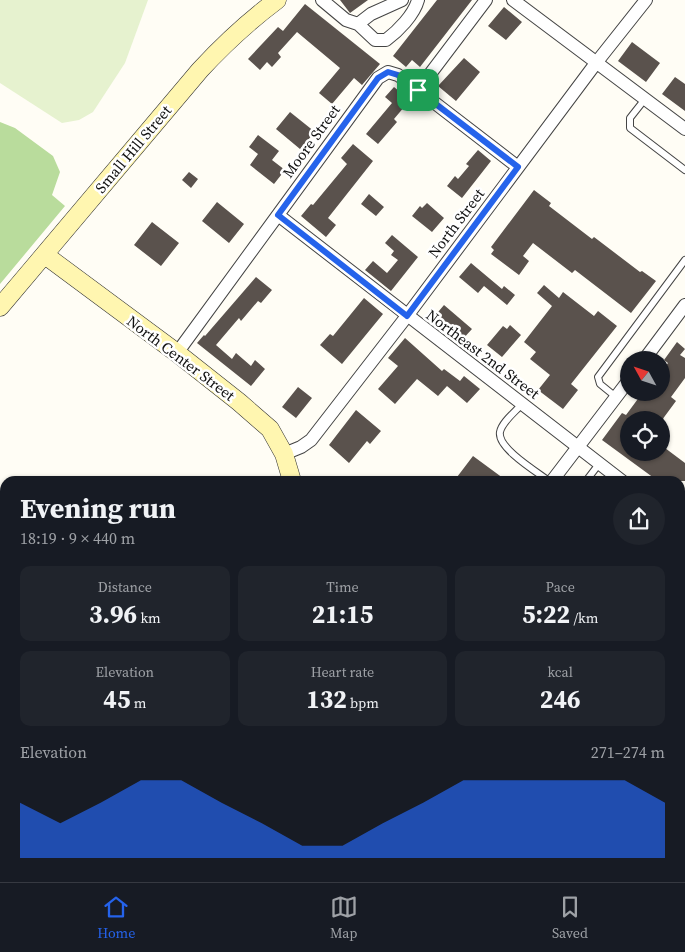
<!DOCTYPE html>
<html lang="en">
<head>
<meta charset="utf-8">
<style>
  :root { --surface:#171b24; --page:#20242c; --text:#f1f3f6; --muted:#9ea1a6; --line:#363941; --accent:#2563eb }
  body { margin:0; font-family:"Source Serif 4",serif; background:var(--page); color:var(--text); height:100vh; display:flex; flex-direction:column; font-size:19px; white-space:nowrap }
  * { box-sizing:border-box; margin:0 }
  p { font-size:16px; color:var(--muted) }
  .icon { flex:none; width:28px; height:28px; fill:none; stroke:currentColor; stroke-width:2; stroke-linecap:round; stroke-linejoin:round }
  .map { position:relative; flex:1; overflow:hidden }
  .drawer { position:absolute; left:0px; top:476px; width:685px; height:406px; display:flex; flex-direction:column; background:var(--surface); border-radius:15px 15px 0 0; box-shadow:0 1px 4px #0004 }
  .drawer>* { flex:none }
  .needle { width:32px; rotate:310deg }
  .tools { position:absolute; left:620px; top:351px; display:grid; gap:10px }
  .tools a { display:grid; place-items:center; width:50px; height:50px; border-radius:50%; background:var(--surface); box-shadow:0 1px 4px #0004; font-size:25px }
  .pin { position:absolute; display:grid; place-items:center; width:42px; height:42px; color:#fff; margin:-21px; border-radius:10px; box-shadow:0 2px 8px #0006 }
  .round { display:grid; place-items:center; flex:none; width:52px; height:52px; border-radius:26px; background:var(--page) }
  .head { display:flex; align-items:center; justify-content:space-between; height:85px; padding:0 20px }
  h1 { font-size:28px; font-weight:700; line-height:38px }
  .metrics { display:grid; grid-template-columns:repeat(3,1fr); gap:8px; height:85px; padding:5px 20px }
  .metrics div { display:grid; align-content:center; border-radius:10px; background:var(--page); text-align:center }
  .metrics b { font-size:25px; font-weight:700 }
  .metrics small { font-size:14px; font-weight:400 }
  .metrics p { font-size:14px }
  .chart { height:140px; padding:10px 20px }
  .chart p { display:flex; justify-content:space-between }
  .chart svg { width:100%; height:90px; margin-top:5px; fill:var(--accent); opacity:.7 }
  .menu { display:flex; justify-content:space-around; align-items:center; height:70px; border-top:1px solid var(--line); background:var(--surface); font-size:14px; color:var(--muted) }
  .menu a { display:grid; justify-items:center; gap:2px }
  .menu .active { color:var(--accent) }
  .map>svg:first-child { display:block }
  .green { fill:#d5ebbd }
  .forest { fill:#b9dc9c }
  .pitch { fill:#e6f2cf }
  .building { fill:#5a524d }
  .lines { fill:none; stroke-linecap:round; stroke-linejoin:round }
  .lane-casing { stroke:#444; stroke-width:8 }
  .street-casing { stroke:#444; stroke-width:14 }
  .secondary-casing { stroke:#333; stroke-width:19 }
  .primary-casing { stroke:#222; stroke-width:21 }
  .lane { stroke:#fff; stroke-width:6 }
  .street { stroke:#fff; stroke-width:12 }
  .secondary { stroke:#fff6b0; stroke-width:18 }
  .primary { stroke:#f9d66b; stroke-width:19 }
  .route-casing { stroke:#fff; stroke-width:10 }
  .route { stroke:#2563eb; stroke-width:6 }
  .labels { text-anchor:middle; dominant-baseline:central; stroke-width:5; stroke-linejoin:round; paint-order:stroke }
  .street-label { font-size:15px; fill:#111; stroke:#fff }
</style>
</head>
<body>
<div class="map">
<svg width="685" height="882" viewBox="0 0 685 882">
  <rect width="100%" height="100%" fill="#fffdf5"/>
  <path class="green" d="M438,878H507L504,882H435Z"/>
  <path class="forest" d="M0,122L15,128L53,156L60,172L52,195L65,206L0,284Z"/>
  <path class="pitch" d="M0,0H148L125,63L93,112L79,120L62,123L0,83Z"/>
  <path class="building" d="M340,0H368L350,13Z
    M437,0H472L420,67L412,60L406,67L393,56Z
    M305,4L380,64L362,85L354,78L332,104L319,93L340,68L297,32L278,53L281,57L272,67L267,62L260,70L248,59L278,27L283,31Z
    M504,7L522,22L506,40L488,26Z
    M632,42L660,63L646,82L618,61Z
    M464,58L480,72L456,101L438,86Z
    M675,77L685,84V111L662,94Z
    M394,87L410,100L394,119L397,122L378,144L366,134L392,103L385,97Z
    M290,112L315,132L300,149L276,129Z
    M258,135L279,151L272,160L285,170L274,184L250,165L258,154L249,147Z
    M353,144L373,161L328,218L336,225L326,237L301,216L311,204L313,205L347,164L341,158Z
    M478,150L491,161L462,198L447,186L455,176L458,179L469,166L466,164Z
    M189,172L198,179L191,188L182,180Z
    M534,190L551,203L549,206L592,239L594,237L640,272L642,271L656,281L631,313L575,270L572,273L533,243L523,256L529,261L519,275L491,254L494,250L491,247Z
    M369,194L384,207L376,216L361,204Z
    M217,202L244,224L229,243L202,221Z
    M427,203L444,218L432,232L412,216L420,206L422,208Z
    M152,222L179,243L161,266L134,245Z
    M392,235L418,257L391,291L365,270L373,261L387,273L398,260L391,255L394,251L385,243Z
    M471,263L502,289L504,286L515,295L507,305L484,286L478,293L459,277Z
    M256,277L272,290L261,303L258,301L241,321L239,318L216,345L232,359L236,353L251,366L255,360L265,369L251,386L197,343L204,335L205,336Z
    M544,285L559,298L563,292L594,316L598,311L617,326L571,384L578,390L563,409L538,390L550,375L530,359L536,352L524,342L552,306L537,293Z
    M364,298L383,314L342,364L320,345L330,334L333,336Z
    M444,305L472,329L461,341L433,318Z
    M510,325L521,335L502,357L487,345L503,326L507,329Z
    M405,338L442,371L444,369L460,381L464,376L480,389L467,403L447,386L438,396L417,379L395,404L378,389L398,366L388,358Z
    M677,342L685,349L680,355L685,358V378L671,397L676,401L662,420H629V452H661V445L685,463V481H658L602,440L622,413L626,415L643,392H661V372L668,363L664,360Z
    M298,387L312,398L296,418L282,407Z
    M356,410L381,431L370,444L367,441L349,463L329,445Z
    M473,456L507,481H454Z"/>
  <g class="lines">
    <defs>
      <path id="lane" d="M645,99L630,118V128L685,170
        M616,397L600,384L598,377L685,260
        M522,404C515,412 502,422 500,432C497,448 537,472 549,481
        M586,481L599,464
        M680,546L685,539
        M0,690L5,683
        M680,732L685,736
        M0,734L5,737
        M680,741L685,739
        M680,772L685,776
        M429,882L432,878"/>
      <path id="street" d="M322,0L346,20L358,24L371,14L402,0
        M513,0L685,129
        M358,24L375,40H386C398,31 414,15 418,0
        M418,90L486,0
        M278,215L622,481
        M177,353L378,78L388,72L398,75L418,90L518,167
        M644,360L685,305
        M284,454L301,447L311,440L407,316L596,63L646,0
        M552,481L629,380
        M680,526L685,530
        M0,846L5,851
        M13,878L19,882
        M279,882L282,878"/>
      <path id="secondary" d="M45,255L177,353L239,402L270,429L284,454L292,481
        M0,307L200,70C224,44 249,21 277,0
        M0,606L5,609
        M680,807L685,811
        M680,829L685,833
        M366,878L373,882"/>
      <path id="primary" d="M680,687L685,680
        M534,882L537,878"/>
    </defs>
    <use href="#lane" class="lane-casing"/>
    <use href="#street" class="street-casing"/>
    <use href="#secondary" class="secondary-casing"/>
    <use href="#primary" class="primary-casing"/>
    <use href="#lane" class="lane"/>
    <use href="#street" class="street"/>
    <use href="#secondary" class="secondary"/>
    <use href="#primary" class="primary"/>
  </g>
  <g class="lines">
    <defs>
      <path id="route" d="M388,72L398,75L518,167L407,316L278,215L378,78Z"/>
    </defs>
    <use href="#route" class="route-casing"/>
    <use href="#route" class="route"/>
  </g>
  <g class="labels">
    <g class="street-label">
      <text transform="translate(311 141) rotate(-54)">Moore Street</text>
      <text transform="translate(133 149) rotate(-50)">Small Hill Street</text>
      <text transform="translate(456 223) rotate(-53)">North Street</text>
      <text transform="translate(483 354) rotate(37)">Northeast 2nd Street</text>
      <text transform="translate(181 358) rotate(37)">North Center Street</text>
    </g>
  </g>
</svg>
<div class="tools">
<a><svg class="needle" viewBox="-14 -14 28 28"><path d="M0-13l5 13h-10z" fill="#e53935"/><path d="M0 13l5-13h-10z" fill="#9ea1a6"/></svg></a>
<a><svg class="icon" aria-label="locate" viewBox="0 0 24 24"><circle cx="12" cy="12" r="6"/><path d="M12 2v4M12 18v4M2 12h4M18 12h4"/></svg></a>
</div>
<div class="pin" style="left:418px;top:90px;background:#1e9e55"><svg class="icon" aria-label="arrive" viewBox="0 0 24 24"><path d="M6 21V4h12l-3 4 3 4H6"/></svg></div>
<section class="drawer">
<div class="head"><div><h1>Evening run</h1><p>18:19 · 9 × 440 m</p></div><a class="round"><svg class="icon" aria-label="share" viewBox="0 0 24 24"><path d="M12 15V3M7 8l5-5 5 5M5 13v7h14v-7"/></svg></a></div>
<div class="metrics">
<div><p>Distance</p><b>3.96<small> km</small></b></div>
<div><p>Time</p><b>21:15</b></div>
<div><p>Pace</p><b>5:22<small> /km</small></b></div>
</div>
<div class="metrics">
<div><p>Elevation</p><b>45<small> m</small></b></div>
<div><p>Heart rate</p><b>132<small> bpm</small></b></div>
<div><p>kcal</p><b>246</b></div>
</div>
<div class="chart"><p><span>Elevation</span>271–274 m</p>
<svg viewBox="0 0 160 44" preserveAspectRatio="none"><path d="M0 44V17L10 27L20 17L30 6L40 6L50 17L60 27L70 38L80 38L90 27L100 17L110 6L120 6L130 6L140 6L150 6L160 17V44z"/></svg>
</div>
</section>
</div>
<nav class="menu">
<a class="active"><svg class="icon" aria-label="home" viewBox="0 0 24 24"><path d="M3 11l9-7 9 7M6 9v11h12V9"/></svg>Home</a>
<a><svg class="icon" aria-label="map" viewBox="0 0 24 24"><path d="M3 6l6-2 6 2 6-2v14l-6 2-6-2-6 2zM9 4v14M15 6v14"/></svg>Map</a>
<a><svg class="icon" aria-label="saved" viewBox="0 0 24 24"><path d="M7 4h10v16l-5-4-5 4z"/></svg>Saved</a>
</nav>
</body>
</html>
